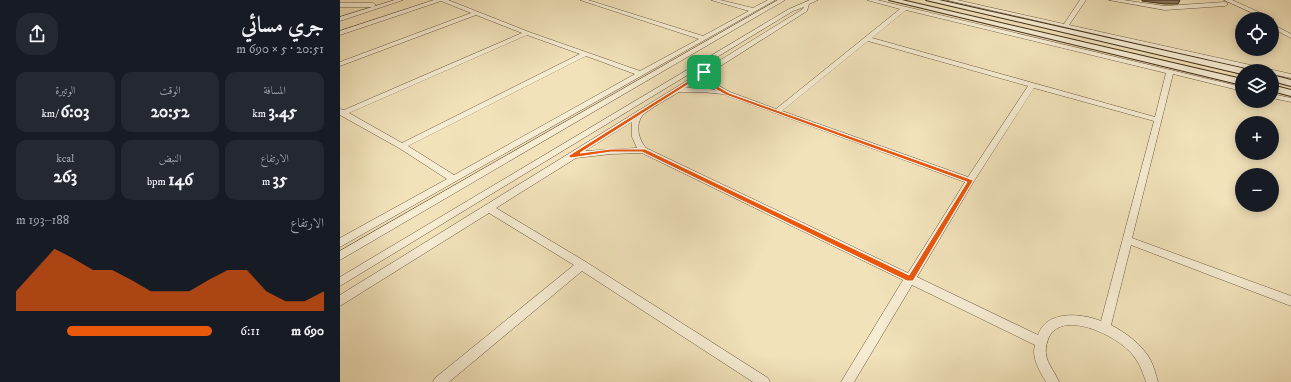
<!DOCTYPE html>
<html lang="ar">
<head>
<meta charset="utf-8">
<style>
  :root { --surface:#171b24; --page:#242831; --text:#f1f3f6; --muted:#9ea1a6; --accent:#ea580c }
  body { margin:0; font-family:"IM FELL DW Pica",Amiri,serif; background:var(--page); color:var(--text); direction:rtl; height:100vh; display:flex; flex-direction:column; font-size:15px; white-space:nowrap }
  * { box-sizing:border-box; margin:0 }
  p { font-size:13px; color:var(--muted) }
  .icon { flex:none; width:22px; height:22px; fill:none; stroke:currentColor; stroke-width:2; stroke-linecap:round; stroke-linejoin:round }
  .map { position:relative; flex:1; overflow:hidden; direction:ltr }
  .drawer { display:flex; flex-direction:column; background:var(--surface); width:340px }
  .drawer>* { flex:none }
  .tools { position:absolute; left:895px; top:12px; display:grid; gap:8px }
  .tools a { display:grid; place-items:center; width:44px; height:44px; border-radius:50%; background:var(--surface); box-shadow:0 2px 10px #0003; font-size:20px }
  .pin { position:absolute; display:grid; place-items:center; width:34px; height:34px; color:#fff; margin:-17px; border-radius:8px; box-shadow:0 2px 6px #0006 }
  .round { display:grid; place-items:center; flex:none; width:42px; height:42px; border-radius:16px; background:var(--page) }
  .head { display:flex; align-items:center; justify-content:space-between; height:68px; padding:0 16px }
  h1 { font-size:22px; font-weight:800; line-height:30px }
  .figures { display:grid; grid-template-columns:repeat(3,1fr); gap:6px; height:68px; padding:4px 16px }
  .figures div { display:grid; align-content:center; border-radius:10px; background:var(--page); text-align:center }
  .figures b { font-size:17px; font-weight:800 }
  .figures small { font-size:11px; font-weight:400 }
  .figures p { font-size:11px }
  .chart { height:112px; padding:8px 16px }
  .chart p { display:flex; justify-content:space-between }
  .chart svg { width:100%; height:72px; margin-top:4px; fill:var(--accent); opacity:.7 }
  ul { padding:0 16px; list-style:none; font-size:13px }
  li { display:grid; grid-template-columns:64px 48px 1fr; align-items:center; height:30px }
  li i { height:10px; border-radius:5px; background:var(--accent) }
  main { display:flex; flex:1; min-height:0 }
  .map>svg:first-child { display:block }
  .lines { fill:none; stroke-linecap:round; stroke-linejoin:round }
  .street-casing { stroke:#6c5a40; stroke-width:1 }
  .secondary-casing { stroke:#3f2d17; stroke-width:2 }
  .street { fill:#f6ecd2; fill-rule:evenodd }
  .secondary { fill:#f6ecd2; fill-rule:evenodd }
  .wall { fill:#86785d; stroke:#3f2d17 }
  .route { fill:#ea580c; stroke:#fff; fill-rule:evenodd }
</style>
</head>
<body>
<main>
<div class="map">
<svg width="951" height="382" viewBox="0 0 951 382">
  <rect width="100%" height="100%" fill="#f1e2ba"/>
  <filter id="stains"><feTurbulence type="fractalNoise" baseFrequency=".005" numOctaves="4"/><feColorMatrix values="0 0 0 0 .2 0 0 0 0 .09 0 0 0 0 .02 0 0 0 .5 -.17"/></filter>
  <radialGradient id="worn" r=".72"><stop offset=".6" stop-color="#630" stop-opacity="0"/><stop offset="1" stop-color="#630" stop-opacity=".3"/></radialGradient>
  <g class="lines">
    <defs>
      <path id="street" d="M55,0H63L0,21V17Z
        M94,0H108L189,32L300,71L359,39L240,0H248L363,36L409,11L371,0H380L413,8L428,0H435L0,247V238L107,179L59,148L0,115V109L4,110L182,33L136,15L0,66V62L131,13L101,1L0,35V31ZM187,35L240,54L62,143L9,113ZM246,56L295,74L114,175L68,146Z
        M438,0H445L0,260V251Z
        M470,0H478L469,4L467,11L368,74L372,82L390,92L436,109L560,9L527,0H537L902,87V91L833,74L792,238L951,296V306L791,245L771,325C786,333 803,345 811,361C814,367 816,375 818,382H806C802,370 798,359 788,350C770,332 711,305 706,348C704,361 715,371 719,382H706C700,372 691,357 695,345L572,285L514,382H501L563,280L302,153L271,154L236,158L156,208L246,262L428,378L430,382H413L242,271L109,382H93L95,378L234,265L149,213L0,306V295L463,9L464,7L453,11L0,286V277L449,9ZM566,10L826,73L815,117L532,38ZM528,41L688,86L628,177L442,111ZM363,77L367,84L376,90L362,88H346ZM694,88L814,121L761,321C741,313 706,310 698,335L577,277L634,181ZM339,92H362L383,94L625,182L568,273L306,148C299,140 295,126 302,116C307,110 331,97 339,92ZM292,122V137L297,148L245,151Z
        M607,0H617L724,24L740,0H746L729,25L951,74V78L932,74V71H919Z
        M769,0H783L825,6L885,2L888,4L885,6L825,10Z
        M884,0H892L934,19L932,20V19H926Z
        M0,3H33L36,5L33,7H0Z
        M932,24L951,34V38L932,28Z
        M932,94L951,98V102L932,98Z"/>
      <path id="secondary" d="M549,0H562L902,79V85Z
        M586,0H599L902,68L906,71H902V74Z
        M932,75L951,80V86L932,81Z
        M932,85L951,90V96L932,91Z"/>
    </defs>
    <use href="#street" class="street-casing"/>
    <use href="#secondary" class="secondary-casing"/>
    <use href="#street" class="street"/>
    <use href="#secondary" class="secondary"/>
  </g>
  <path class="wall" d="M802,0H840L838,4H825L802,1Z"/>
  <path class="route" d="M364,71L374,84L389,93L633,180V181L573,281H567L302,152H271L231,158L228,156ZM363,75L370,86L386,95L627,182L569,275L305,149H271L240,153Z"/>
  <rect width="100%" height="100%" filter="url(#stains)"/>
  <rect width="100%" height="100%" fill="url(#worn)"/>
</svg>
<div class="tools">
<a><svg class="icon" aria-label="locate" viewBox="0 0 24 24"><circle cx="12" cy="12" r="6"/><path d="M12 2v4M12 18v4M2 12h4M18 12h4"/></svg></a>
<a><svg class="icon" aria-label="layers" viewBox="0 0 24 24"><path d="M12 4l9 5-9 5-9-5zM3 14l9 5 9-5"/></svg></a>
<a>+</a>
<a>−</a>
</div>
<div class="pin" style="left:364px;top:72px;background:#1e9e55"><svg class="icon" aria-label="arrive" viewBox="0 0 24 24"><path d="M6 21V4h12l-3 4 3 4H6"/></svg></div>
</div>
<section class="drawer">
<div class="head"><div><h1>جري مسائي</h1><p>20:51 · 5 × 690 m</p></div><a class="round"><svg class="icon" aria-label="share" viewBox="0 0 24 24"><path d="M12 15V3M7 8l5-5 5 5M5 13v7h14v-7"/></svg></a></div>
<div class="figures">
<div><p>المسافة</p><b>3.45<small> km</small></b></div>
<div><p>الوقت</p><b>20:52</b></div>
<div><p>الوتيرة</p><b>6:03<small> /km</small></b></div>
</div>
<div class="figures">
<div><p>الارتفاع</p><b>35<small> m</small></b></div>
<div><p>النبض</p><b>146<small> bpm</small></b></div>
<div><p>kcal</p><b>263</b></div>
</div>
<div class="chart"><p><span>الارتفاع</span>188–193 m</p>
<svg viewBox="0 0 160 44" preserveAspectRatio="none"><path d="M0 44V32L10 19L20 6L30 12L40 19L50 19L60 25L70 32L80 32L90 32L100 25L110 19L120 19L130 32L140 38L150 38L160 32V44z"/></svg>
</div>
<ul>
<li><b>690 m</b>6:11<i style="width:74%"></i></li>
</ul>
</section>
</main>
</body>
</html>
